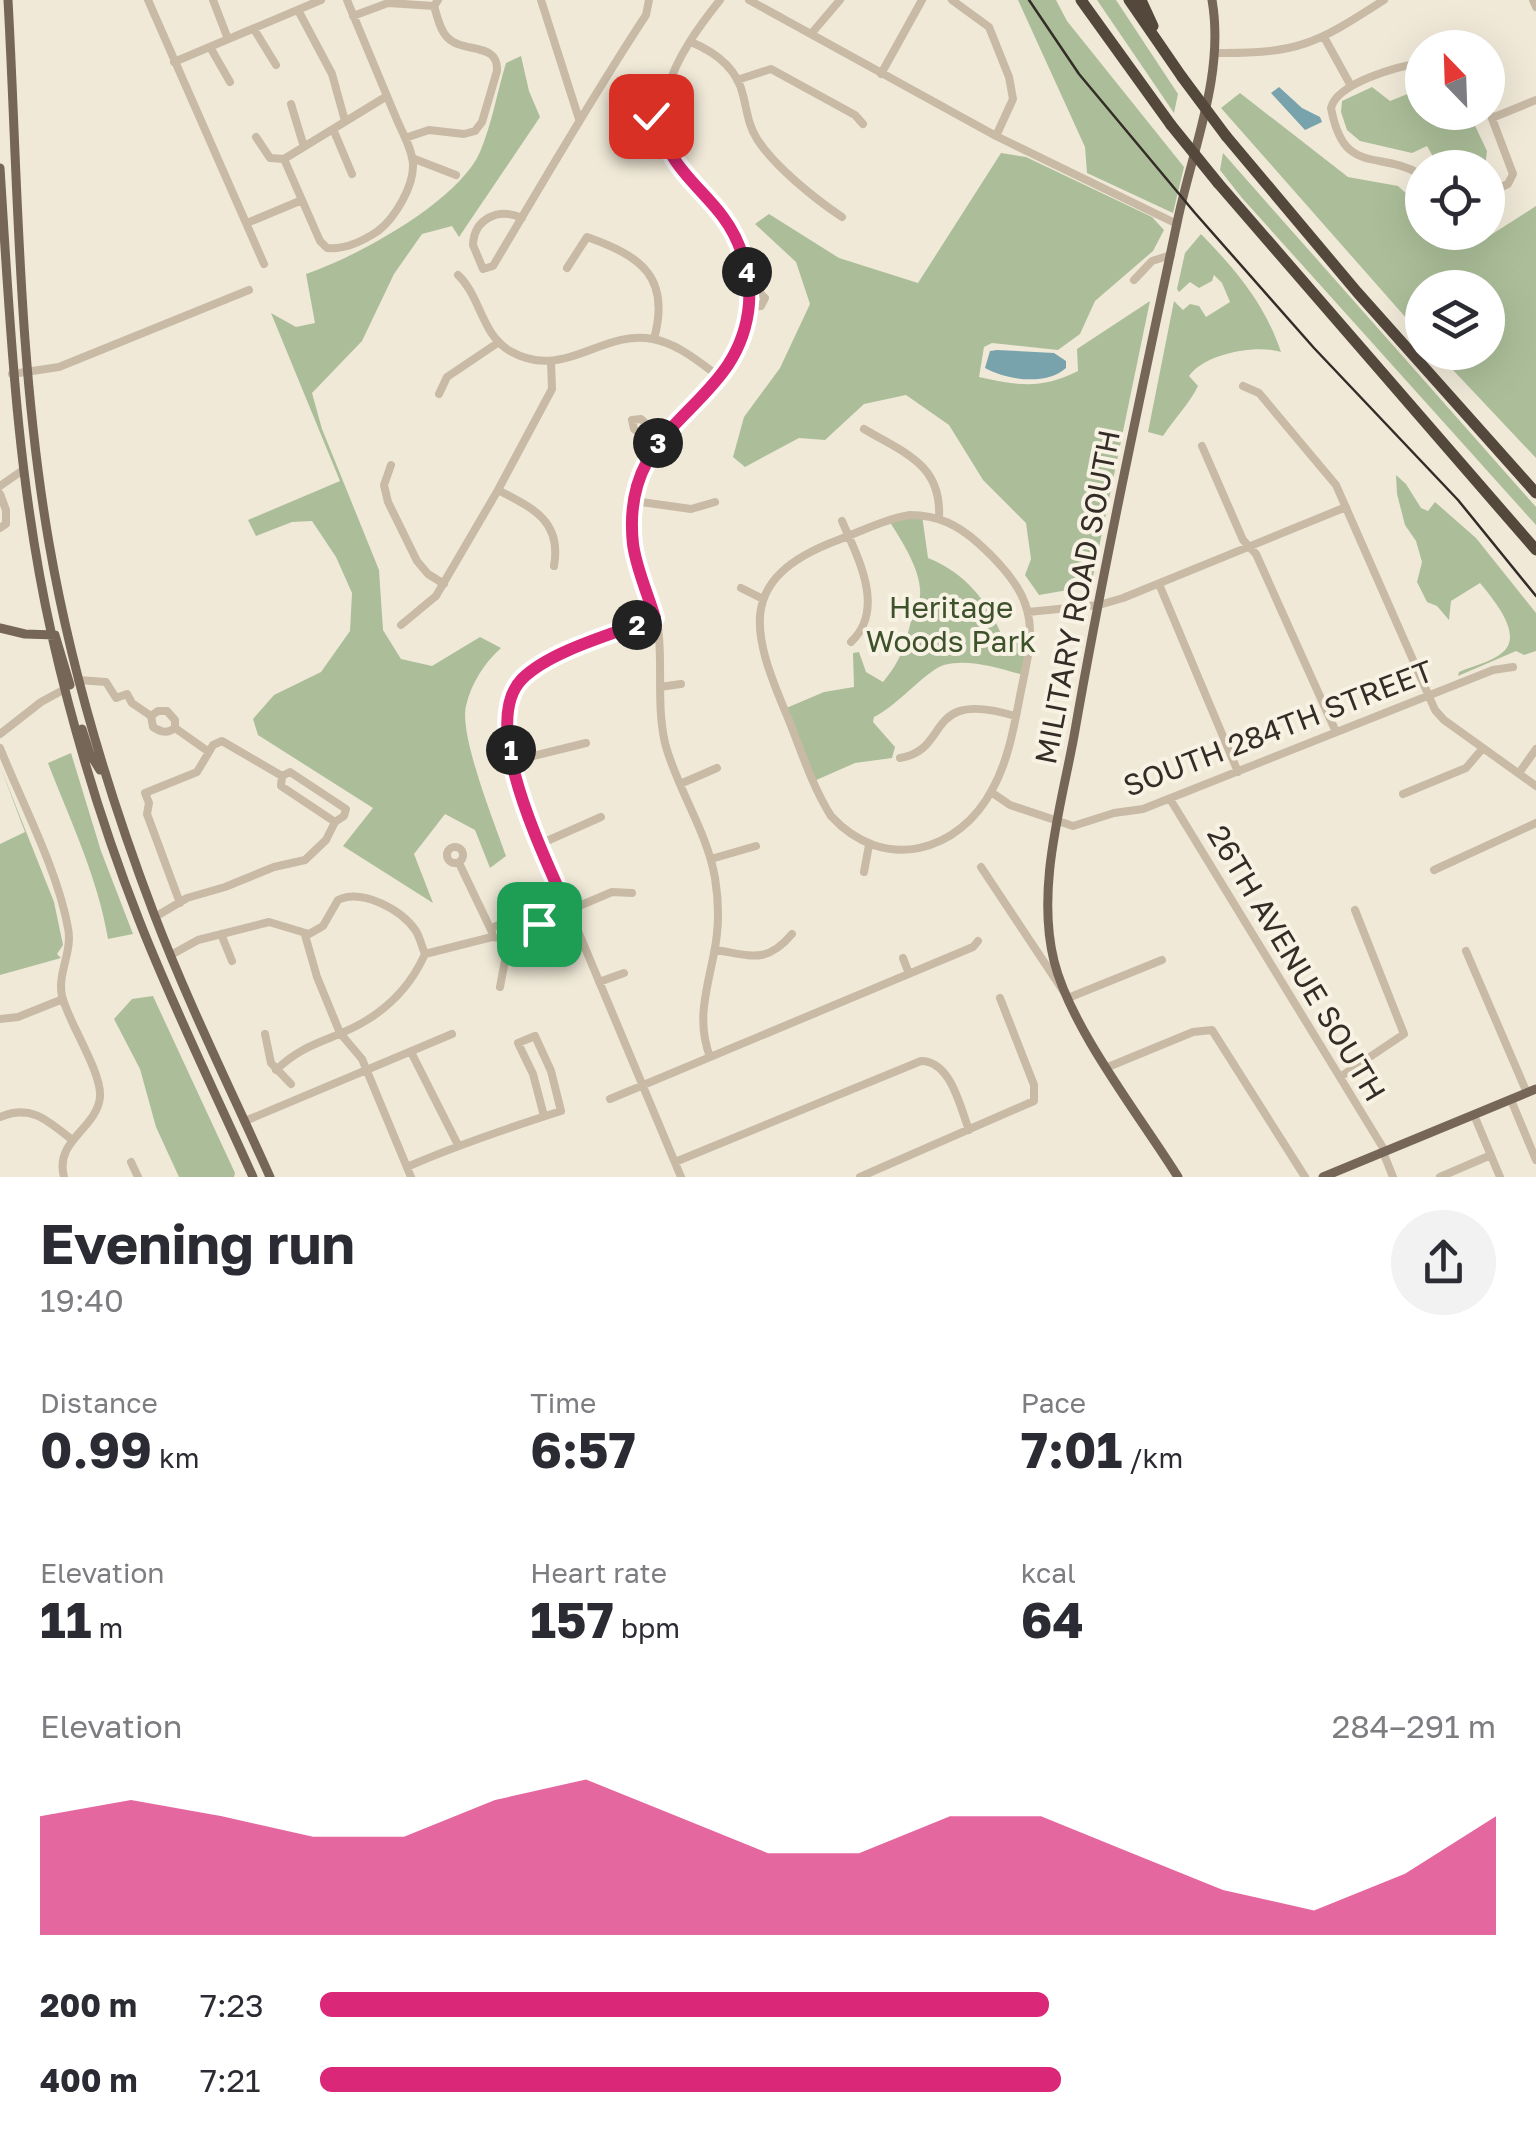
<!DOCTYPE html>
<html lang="en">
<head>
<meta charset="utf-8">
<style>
  :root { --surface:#fff; --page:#f2f2f3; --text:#2b2b33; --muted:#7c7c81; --accent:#db2777 }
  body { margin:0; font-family:"Golos Text",sans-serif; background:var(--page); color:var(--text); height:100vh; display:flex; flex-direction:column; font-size:38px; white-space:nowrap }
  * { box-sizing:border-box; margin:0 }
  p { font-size:32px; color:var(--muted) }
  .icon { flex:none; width:55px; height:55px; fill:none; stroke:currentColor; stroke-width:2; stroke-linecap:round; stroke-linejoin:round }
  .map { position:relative; height:1177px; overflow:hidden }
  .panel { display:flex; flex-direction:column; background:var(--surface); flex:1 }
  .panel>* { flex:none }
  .needle { width:65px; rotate:337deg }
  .fabs { position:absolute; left:1405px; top:30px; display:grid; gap:20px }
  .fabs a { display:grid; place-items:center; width:100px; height:100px; border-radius:50%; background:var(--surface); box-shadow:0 10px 40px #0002; font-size:50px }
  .pin { position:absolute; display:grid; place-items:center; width:85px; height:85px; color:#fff; margin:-42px; border-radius:20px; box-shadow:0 5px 15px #0006 }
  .km { position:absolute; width:50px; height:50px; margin:-25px; border-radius:50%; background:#222; color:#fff; font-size:28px; line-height:50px; text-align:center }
  .round { display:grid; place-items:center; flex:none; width:105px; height:105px; border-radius:52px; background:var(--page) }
  .overview { display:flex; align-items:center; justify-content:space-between; height:170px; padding:0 40px }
  h1 { font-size:55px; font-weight:700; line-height:75px }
  .metrics { display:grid; grid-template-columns:repeat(3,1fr); gap:15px; height:170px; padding:10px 40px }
  .metrics div { display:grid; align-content:center }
  .metrics b { font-size:50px; font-weight:700 }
  .metrics small { font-size:28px; font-weight:400 }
  .metrics p { font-size:28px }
  .chart { height:280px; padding:20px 40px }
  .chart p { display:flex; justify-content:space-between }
  .chart svg { width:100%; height:180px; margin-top:10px; fill:var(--accent); opacity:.7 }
  ul { padding:0 40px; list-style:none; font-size:32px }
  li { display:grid; grid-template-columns:160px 120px 1fr; align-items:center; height:75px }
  li i { height:25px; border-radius:12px; background:var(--accent) }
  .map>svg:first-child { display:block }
  .green { fill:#acbe99 }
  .water { fill:#78a2ac }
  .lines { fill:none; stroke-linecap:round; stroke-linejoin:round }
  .minor { stroke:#c8baa5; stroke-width:8 }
  .major { stroke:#756657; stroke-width:9 }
  .highway { stroke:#54483d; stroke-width:11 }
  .tram { stroke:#342c26; stroke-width:2.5 }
  .highway-bridge { stroke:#54483d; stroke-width:11 }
  .route-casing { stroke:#fff; stroke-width:20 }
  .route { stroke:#db2777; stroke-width:12 }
  .labels { text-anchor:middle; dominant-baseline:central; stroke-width:8; stroke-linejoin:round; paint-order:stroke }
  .street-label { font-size:30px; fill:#342c26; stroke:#f8f2e4 }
  .park-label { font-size:30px; fill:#3d512b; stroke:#f8f2e4 }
</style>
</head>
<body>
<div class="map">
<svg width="1536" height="1177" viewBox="0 0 1536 1177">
  <rect width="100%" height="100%" fill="#f0e9d8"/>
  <path class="green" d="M1018,0H1056L1067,21L1184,167L1173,213L1087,173L1085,147Z
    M1097,0H1116L1178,94L1174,113Z
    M521,56L529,91L540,117L459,237L452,226L422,234L394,274L362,341L312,393L322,429L379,570L383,630L401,659L432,666L480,637L501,648C484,663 471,684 466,706C459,736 495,824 506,856L490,868L475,830L445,814L414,854L433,903L343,846L373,808L258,735L253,719L274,695L321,672L350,631L352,593L336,557L312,521L292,522L256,536L248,520L340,481L271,313L296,327L315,323L306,274C356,257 458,202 480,152C492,124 497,92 506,63Z
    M1422,76V112L1469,113L1487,151L1485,167H1439L1427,146L1412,153L1360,141L1347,130L1341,112L1342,101L1372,87L1390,101L1415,91L1417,78Z
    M1240,93L1348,177L1398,186L1422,208V232L1483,233L1486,238L1536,206V458L1437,353L1488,352V288H1422V336L1221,108Z
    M1001,153L1026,157L1152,217L1164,230L1153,251L1095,301L1080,334L1058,350L992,343L984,347L979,377C1017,386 1043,389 1078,371L1077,349L1150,301L1091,586L1039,595L1025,575L1031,559L1026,523L983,480L949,425L906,395L864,404L825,440L799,438L745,467L733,457L744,417L780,368L810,304L796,262L755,224L769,214L839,258L918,283Z
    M1223,153L1536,507V525L1242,198L1220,170Z
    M1201,234C1236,270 1265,304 1281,352C1256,344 1204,354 1189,376L1198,386C1190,403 1174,419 1163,436L1148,432L1174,301L1183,310L1190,304L1199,306L1206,317L1230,302L1222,283L1214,275L1212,281L1199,288L1190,282L1179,292L1177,289L1185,253Z
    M1396,475L1406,484L1421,508L1428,511L1435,502L1476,538L1536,613V651L1524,655L1516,651L1458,676L1459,672C1472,666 1492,662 1503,652C1524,634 1492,598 1480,583L1451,601L1449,620L1437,606L1427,602L1417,582L1422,562L1416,541L1405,525L1397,494Z
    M922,515L928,558C964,572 988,601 1002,636L1029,634L1024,675C1000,669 970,658 944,665C928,669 896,707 874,717L873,722L895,747L892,758L855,763L814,781L784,709L824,692L854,687L853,653L859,652L866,672L883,682C899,663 904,649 910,625C912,616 917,610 919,602C926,576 901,540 888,519Z
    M71,753L101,851L133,934L108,939C98,878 70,820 48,763Z
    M0,766L54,902L63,945L57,954L61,958L0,975V844L25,832Z
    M153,996L235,1173L234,1177H179L156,1127L140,1069L114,1019L132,999Z"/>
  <path class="water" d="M1279,87L1302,108L1320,117L1322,122L1305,130L1271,93Z
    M997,350L1054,353L1066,361V368C1046,386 1007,380 985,368L990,351Z"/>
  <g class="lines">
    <path class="minor" d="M148,0L264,264
      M213,0L228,39
      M347,0L349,5C365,44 381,82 397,120C403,134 412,149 413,164C414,186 395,218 378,231C363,241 345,250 327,248L320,241L284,159L387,96
      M541,0L579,119
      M749,0L996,136L1177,224
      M952,0L989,27L1009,77L1013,99L996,136
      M1533,0L1536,7
      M298,10L332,74L345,121
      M353,16L388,3L434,6L438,0
      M254,29L276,65
      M811,34L840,0
      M1324,37L1351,86
      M691,42C715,52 737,68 743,95C747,110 748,125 757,139C774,166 815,199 842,217
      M210,47L230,82
      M1216,53C1298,54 1316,44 1384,0
      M174,62L321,0
      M1422,63C1398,66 1337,83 1331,108C1344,177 1377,149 1422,175
      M881,74L922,0
      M737,80L771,69L855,115L863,124
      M291,104L304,147
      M1488,108L1513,174L1508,184L1488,193
      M662,115L649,117L645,124L649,130L664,131
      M1492,118L1536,100
      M333,129L352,174
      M256,137L270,158L284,159
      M405,138L429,130L464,134L475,131L482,122L497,71C499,41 462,54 447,37C440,30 437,16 434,6
      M412,158L456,175
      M522,218C498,207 474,219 473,245L483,269L493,266C543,182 592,97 646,15L649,0
      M247,223L302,200
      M567,268L587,237C641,256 671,277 654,339
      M458,275C481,297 481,334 510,351C564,382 601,329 653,339C679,344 700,363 720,377
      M1134,280L1152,261L1171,255
      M748,307L761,306L765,298L759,292H749
      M12,374L59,367L249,290
      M1243,386L1259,393L1336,485L1435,710L1444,720L1536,786
      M439,394L447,377L499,342
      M864,429C904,453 942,464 939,518
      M656,445L634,429L632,420L641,419L661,438
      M1202,446L1243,540L1256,554L1336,732
      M391,465L384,485L388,502L417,561L428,574L444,584
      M0,486L23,470
      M498,490C533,508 562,521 554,566
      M0,494L6,510V524L0,528
      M634,501L691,509L715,502
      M910,515C938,515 958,525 978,543C997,560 1021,585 1027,610C1034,634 1027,662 1022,686C1015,720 1010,757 993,788C959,854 883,873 831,816C812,786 801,750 788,718C752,633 734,579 838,540C862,531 885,519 910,515Z
      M842,521C858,558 886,609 851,642
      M1159,584L1238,772
      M741,588L763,599
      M1028,612L1099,605L1123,598L1346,507
      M655,618C533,666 473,664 529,814L681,1177
      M401,625L436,596L498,490L552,389L551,362
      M78,680L106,682L116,698L127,694L132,703L151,716
      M660,687L681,684
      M175,728C167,734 161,732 153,727L151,716L158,711H167L175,720V728L209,752L213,745L222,741L282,776L290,772L346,809L344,816L335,822L281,786L282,776
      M0,734L41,702L65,689
      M0,748C22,803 58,871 68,928C73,952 57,973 62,996C69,1024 102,1072 100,1097C97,1129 54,1140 64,1177
      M900,758C952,750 922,688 1015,716
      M513,761L586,743
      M1519,773L1536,749
      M680,784L717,768
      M991,792L1010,805L1073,826L1114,813L1143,809L1493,670L1513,667
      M1403,794L1466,768L1483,748
      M1170,799L1385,1151
      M540,844L601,817
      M447 855a8 8 0 1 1 16 0a8 8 0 1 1-16 0Z
      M711,859L756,846
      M459,863L492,932
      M981,867L1068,998L1162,960
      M1434,870L1536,823
      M864,872L869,845
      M180,903L147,814L149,803L145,793L197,772L209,752
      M155,917L187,898L225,887L274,867L305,860L326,840L335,822
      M539,923L612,892L632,893
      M492,928L502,923L511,929L500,987
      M221,934L232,961
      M305,935L317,977L340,1033L362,1059L411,1177
      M715,950C750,955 766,965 792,934
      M1466,951L1527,1093
      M171,955L198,940L269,922L309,934L323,926L338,900C362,888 402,910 416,931C420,938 422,947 425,954
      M903,958L909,974
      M599,982L624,973
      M0,1019L18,1017L63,999
      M265,1034L271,1063L291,1084
      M411,1052L458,1145
      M710,1057C696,1020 707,990 714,953C719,929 719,902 715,878C707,831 677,789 665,743C657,708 662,672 659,637C655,584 622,547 636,490C655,408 745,392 749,299C752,247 721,218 690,182C635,119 676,55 720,0
      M1108,1067L1193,1032L1212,1030L1305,1177
      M276,1070C307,1040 334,1041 367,1020C393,1004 413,981 425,954L492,937L509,939
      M1340,1077L1404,1034L1355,910
      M610,1099L973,947L978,941
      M1511,1100L1536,1160
      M1474,1115L1500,1177
      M0,1117C31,1104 47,1120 71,1139
      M245,1121L452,1034
      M1383,1152L1393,1177
      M131,1162L138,1177
      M675,1162L921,1061C951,1061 960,1107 969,1130
      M407,1167C457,1145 508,1128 561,1111L551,1071L535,1036L518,1043L533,1074L544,1116
      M860,1177L1034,1101V1085L1000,998
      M1440,1177L1491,1155"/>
    <path class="major" d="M8,0C18,181 18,364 49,543C71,670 108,793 154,914C188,1003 231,1090 270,1177
      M0,168C10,325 17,482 52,636C74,733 103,828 139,920C173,1007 215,1092 253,1177
      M0,628L25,634L55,635L70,685
      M82,729L90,754L100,770
      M1178,1177C1140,1116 1071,1029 1054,961C1036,888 1061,807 1074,736C1104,564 1141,393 1177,223C1192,150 1225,75 1212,0
      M1323,1177L1536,1089"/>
    <path class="highway" d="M1081,0L1171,125
      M1129,0L1182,77
      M1141,0L1153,26
      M1226,136L1357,292L1536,493
      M1218,183L1536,550"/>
    <path class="tram" d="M1029,0L1079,74L1195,213L1314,348L1458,500L1536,596"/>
    <path class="highway-bridge" d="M1182,77L1226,136
      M1171,125L1218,183"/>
  </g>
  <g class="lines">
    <defs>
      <path id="route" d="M539,924L568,911C547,860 477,725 522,679C551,650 617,633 655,618C648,594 636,568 633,544C619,416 740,412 749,304C751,274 741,241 723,217C699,184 660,161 662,115L651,116"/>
    </defs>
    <use href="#route" class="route-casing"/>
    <use href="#route" class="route"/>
  </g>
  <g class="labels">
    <g class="street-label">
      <text transform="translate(1077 597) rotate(-79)">MILITARY ROAD SOUTH</text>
      <text transform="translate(1278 728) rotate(-21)">SOUTH 284TH STREET</text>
      <text transform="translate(1297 963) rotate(59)">26TH AVENUE SOUTH</text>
    </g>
    <g class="park-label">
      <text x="951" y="607">Heritage<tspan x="951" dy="34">Woods Park</tspan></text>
    </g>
  </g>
</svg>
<div class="fabs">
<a><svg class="needle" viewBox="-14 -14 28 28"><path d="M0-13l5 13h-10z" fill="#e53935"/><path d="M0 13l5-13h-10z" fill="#7c7c81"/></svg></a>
<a><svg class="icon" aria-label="locate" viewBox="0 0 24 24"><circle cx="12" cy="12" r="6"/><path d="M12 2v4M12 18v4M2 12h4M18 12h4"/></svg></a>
<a><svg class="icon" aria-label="layers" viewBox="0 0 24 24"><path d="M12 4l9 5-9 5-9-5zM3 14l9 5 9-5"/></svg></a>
</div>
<div class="pin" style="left:539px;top:924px;background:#1e9e55"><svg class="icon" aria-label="arrive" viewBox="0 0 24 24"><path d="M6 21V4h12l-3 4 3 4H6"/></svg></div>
<div class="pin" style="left:651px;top:116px;background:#d93025"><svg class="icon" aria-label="check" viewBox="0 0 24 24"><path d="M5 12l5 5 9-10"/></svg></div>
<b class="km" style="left:511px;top:750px">1</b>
<b class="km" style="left:637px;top:625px">2</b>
<b class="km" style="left:658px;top:443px">3</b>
<b class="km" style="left:747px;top:272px">4</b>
</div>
<section class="panel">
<div class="overview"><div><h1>Evening run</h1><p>19:40</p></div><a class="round"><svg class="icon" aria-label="share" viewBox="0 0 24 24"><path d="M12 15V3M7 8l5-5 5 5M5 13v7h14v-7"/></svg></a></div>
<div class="metrics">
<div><p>Distance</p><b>0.99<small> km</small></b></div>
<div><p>Time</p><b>6:57</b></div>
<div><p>Pace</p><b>7:01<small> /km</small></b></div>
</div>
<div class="metrics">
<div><p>Elevation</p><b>11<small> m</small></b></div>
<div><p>Heart rate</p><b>157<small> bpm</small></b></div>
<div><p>kcal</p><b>64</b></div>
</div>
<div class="chart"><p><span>Elevation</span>284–291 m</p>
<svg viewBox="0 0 160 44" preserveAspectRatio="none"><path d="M0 44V15L10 11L20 15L30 20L40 20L50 11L60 6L70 15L80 24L90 24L100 15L110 15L120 24L130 33L140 38L150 29L160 15V44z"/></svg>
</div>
<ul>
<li><b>200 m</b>7:23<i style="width:62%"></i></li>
<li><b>400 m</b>7:21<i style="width:63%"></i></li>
</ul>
</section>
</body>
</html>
